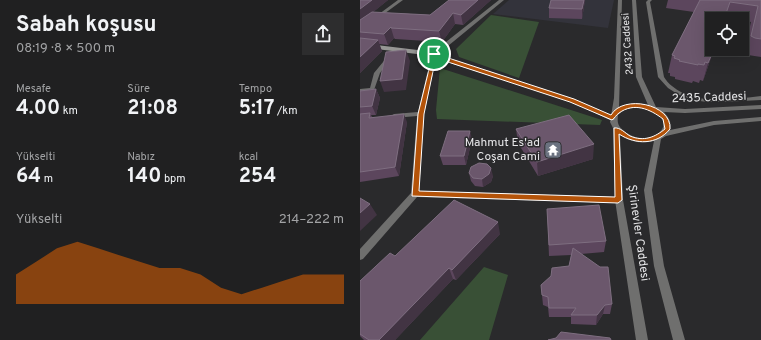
<!DOCTYPE html>
<html lang="tr">
<head>
<meta charset="utf-8">
<style>
  :root { --surface:#202021; --page:#2d2d2e; --text:#f1f3f6; --muted:#a2a3a5; --line:#3d3e3f; --accent:#b45309 }
  body { margin:0; font-family:Overpass,sans-serif; background:var(--page); color:var(--text); height:100vh; display:flex; flex-direction:column; font-size:15px; white-space:nowrap }
  * { box-sizing:border-box; margin:0 }
  p { font-size:13px; color:var(--muted) }
  .icon { flex:none; width:22px; height:22px; fill:none; stroke:currentColor; stroke-width:2; stroke-linecap:round; stroke-linejoin:round }
  .map { position:relative; flex:1; overflow:hidden }
  .drawer { display:flex; flex-direction:column; background:var(--surface); width:360px }
  .drawer>* { flex:none }
  .tools { position:absolute; left:345px; top:12px; display:grid; gap:8px }
  .tools a { display:grid; place-items:center; width:44px; height:44px; border-radius:0px; background:var(--surface); box-shadow:0 4px 16px #0002,0 0 0 1px var(--line); font-size:20px }
  .pin { position:absolute; display:grid; place-items:center; width:34px; height:34px; color:#fff; margin:-17px; border:2px solid #fff; border-radius:50%; box-shadow:0 1px 4px #0007 }
  .round { display:grid; place-items:center; flex:none; width:42px; height:42px; border-radius:0px; background:var(--page) }
  .headline { display:flex; align-items:center; justify-content:space-between; height:68px; padding:0 16px }
  h1 { font-size:22px; font-weight:700; line-height:30px }
  .figures { display:grid; grid-template-columns:repeat(3,1fr); gap:6px; height:68px; padding:4px 16px }
  .figures div { display:grid; align-content:center }
  .figures b { font-size:20px; font-weight:700 }
  .figures small { font-size:11px; font-weight:400 }
  .figures p { font-size:11px }
  .chart { height:112px; padding:8px 16px }
  .chart p { display:flex; justify-content:space-between }
  .chart svg { width:100%; height:72px; margin-top:4px; fill:var(--accent); opacity:.7 }
  main { display:flex; flex:1; min-height:0 }
  .map>svg:first-child { display:block }
  .built { fill:#33333b }
  .green { fill:#395036 }
  .lines { fill:none; stroke-linecap:round; stroke-linejoin:round }
  .service { fill:#6f6f6e; fill-rule:evenodd }
  .minor { fill:#6f6f6e; fill-rule:evenodd }
  .tertiary { fill:#6f6f6e; fill-rule:evenodd }
  .secondary { fill:#969694; fill-rule:evenodd }
  .wall { fill:#5c465d }
  .shaded-wall { fill:#423443 }
  .building { fill:#6b576c; stroke:#7e6e80 }
  .route { fill:#b45309; stroke:#fff; fill-rule:evenodd }
  .labels { text-anchor:middle; dominant-baseline:central; stroke-width:3; stroke-linejoin:round; paint-order:stroke }
  .far-street-label { font-size:10px; fill:#e6e6e8; stroke:#2a2a2c }
  .street-label { font-size:12px; fill:#e6e6e8; stroke:#2a2a2c }
  .poi-label { font-size:12px; fill:#e6e6e8; stroke:#2a2a2c; text-anchor:end }
</style>
</head>
<body>
<main>
<section class="drawer">
<div class="headline"><div><h1>Sabah koşusu</h1><p>08:19 · 8 × 500 m</p></div><a class="round"><svg class="icon" aria-label="share" viewBox="0 0 24 24"><path d="M12 15V3M7 8l5-5 5 5M5 13v7h14v-7"/></svg></a></div>
<div class="figures">
<div><p>Mesafe</p><b>4.00<small> km</small></b></div>
<div><p>Süre</p><b>21:08</b></div>
<div><p>Tempo</p><b>5:17<small> /km</small></b></div>
</div>
<div class="figures">
<div><p>Yükselti</p><b>64<small> m</small></b></div>
<div><p>Nabız</p><b>140<small> bpm</small></b></div>
<div><p>kcal</p><b>254</b></div>
</div>
<div class="chart"><p><span>Yükselti</span>214–222 m</p>
<svg viewBox="0 0 160 44" preserveAspectRatio="none"><path d="M0 44V26L10 18L20 10L30 6L40 10L50 14L60 18L70 22L80 22L90 26L100 34L110 38L120 34L130 30L140 26L150 26L160 26V44z"/></svg>
</div>
</section>
<div class="map">
<svg width="401" height="340" viewBox="0 0 401 340">
  <rect width="100%" height="100%" fill="#2a2a2c"/>
  <path class="built" d="M149,0H254L248,28L133,14Z"/>
  <path class="green" d="M131,15L179,22L159,78L99,57L96,49Z
    M80,68L242,120L240,125L77,119L76,110Z
    M124,267L148,275L129,340H60Z"/>
  <g class="lines">
    <path class="service" d="M38,0H43L17,19H15V17Z
      M288,0H292L290,2L304,77C306,80 309,84 312,86C336,106 373,99 401,96V100L361,102H347L333,100L319,95L308,88L298,77L286,2Z
      M28,56L32,57L20,73L14,90L0,93V89L10,88L14,73Z"/>
    <path class="minor" d="M139,0H144L77,55L64,114L59,191L259,197L262,198L263,200L262,202L259,203L57,197L3,259L0,260V249L51,193L57,116L34,118L31,116L34,114L58,112L72,53Z"/>
    <path class="tertiary" d="M258,0H262L259,107L276,103L288,105L276,77L272,0H276L282,77L296,107L325,109L401,105V109L325,113L304,112C309,118 312,123 310,130L354,121L401,117V121L354,125L306,136L301,139L292,190L304,266L325,340H313L294,266L284,190L294,141C282,144 270,142 260,135L263,200L288,340H276L255,200L253,128L250,122L254,98ZM276,107C330,115 293,154 264,131C258,126 257,123 258,115L264,110Z"/>
    <path class="secondary" d="M0,43L74,52L94,61L214,99L255,118L254,120H250L210,101L90,63L73,56L0,47Z"/>
  </g>
  <path class="wall" d="M0,0H28L13,12L70,15L89,0H131L103,25L95,24L82,42L35,39L34,38L28,45L19,44L22,51L0,73Z
    M225,0L222,19L189,18V8Z
    M308,0H401V57L388,55L384,52L391,22L382,20V19H374L365,17V19H352L354,49L343,81L340,80L339,83L333,81L332,83L315,79V77L310,76V73H308L312,55L334,12L306,8Z
    M16,89L20,98L16,115H11L12,117L47,122L39,176L0,182V91Z
    M156,129L233,159L178,176L158,143Z
    M112,139L106,165H83L80,156Z
    M109,173L133,176L131,182L123,187L115,186L111,181Z
    M187,209L246,241L244,252L221,254L252,304L250,314H243L236,325L211,324V317H189L188,307L183,305L181,285L209,266L211,255L189,256Z
    M140,234L96,280L93,279L35,340H4L0,336V281L35,256Z"/>
  <path class="shaded-wall" d="M12,0H28L6,18L0,27V9Z
    M118,0H131L103,25L101,15Z
    M224,0H225L222,19V9Z
    M93,13L95,24L82,42L79,31Z
    M31,27V28L34,38L28,45L24,34Z
    M18,40L22,51L0,73V57Z
    M354,49L343,81L348,63Z
    M46,50L50,61L46,90L24,92L20,81Z
    M16,89L20,98L16,115L12,106Z
    M44,114L47,122L39,176L35,167Z
    M110,131L112,139L106,165L104,156Z
    M234,144L233,159L178,176L177,162Z
    M131,168L133,176L131,182L123,187L122,179Z
    M10,204L17,215L0,231V213Z
    M138,222L140,234L96,280L92,270Z
    M89,268L93,279L35,340H19Z
    M245,305L243,314L236,325L237,315Z"/>
  <path class="building" d="M0,0H12L0,9Z
    M89,0H118L101,15L93,13L79,31L31,28V27L24,34L0,32V20L12,12L70,15Z
    M191,0H224L222,9L189,8Z
    M340,0H401V39L395,38L391,36L398,6L370,2L364,19H352V49H354L348,63L345,62L344,65L338,64V65L319,61L320,60L314,58L315,56L312,55Z
    M0,38L18,40L0,57Z
    M46,50L42,79L20,81L26,52Z
    M16,89L12,106L0,107V91Z
    M10,113L9,118L44,114L35,167L0,172V114Z
    M209,115L234,144L177,162L156,129Z
    M88,131H110L104,156H80Z
    M119,163L127,164L131,168L129,174L122,179L113,178L109,173L111,167Z
    M0,198L10,204L0,213Z
    M94,200L138,222L92,270L89,268L19,340H9L0,334V281L30,253L35,256Z
    M239,205L246,241L189,245L187,209Z
    M213,248L240,267H248L252,304L245,305L237,315H211L216,308H189L188,297L182,295L181,285L191,276L192,268L209,266Z
    M201,332L250,338L251,340H188L196,338Z"/>
  <path class="route" d="M73,53L214,99L251,115C263,94 312,104 310,129C297,145 276,145 259,134L262,200L258,203L52,196L58,114ZM76,57L91,63L210,102L252,120C255,118 256,115 259,113C274,102 290,109 303,119L305,129C295,137 284,142 270,136C265,133 260,127 254,128L255,197L59,191L64,114Z"/>
  <defs>
    <symbol id="temple-square" viewBox="-11 -11 22 22"><rect x="-9" y="-9" width="18" height="18" rx="4" fill="#6b7280" stroke="#2a2a2c"/><path d="M0-6L5-2H3V0L6.5 2.5H4V6H1.5V3h-3V6H-4V2.5H-6.5L-3 0V-2H-5Z" fill="#fff"/></symbol>
  </defs>
  <g fill-rule="evenodd">
    <use href="#temple-square" x="183" y="140" width="20" height="20"/>
  </g>
  <g class="labels">
    <g class="far-street-label">
      <text transform="translate(268 44) rotate(-94)">2432 Caddesi</text>
    </g>
    <g class="street-label">
      <text transform="translate(349 98) rotate(-2)">2435 Caddesi</text>
      <text transform="translate(278 233) rotate(82)">Şirinevler Caddesi</text>
    </g>
    <g class="poi-label">
      <text x="180" y="143">Mahmut Es'ad<tspan x="180" dy="14">Coşan Cami</tspan></text>
    </g>
  </g>
</svg>
<div class="tools">
<a><svg class="icon" aria-label="locate" viewBox="0 0 24 24"><circle cx="12" cy="12" r="6"/><path d="M12 2v4M12 18v4M2 12h4M18 12h4"/></svg></a>
</div>
<div class="pin" style="left:74px;top:54px;background:#1e9e55"><svg class="icon" aria-label="arrive" viewBox="0 0 24 24"><path d="M6 21V4h12l-3 4 3 4H6"/></svg></div>
</div>
</main>
</body>
</html>
